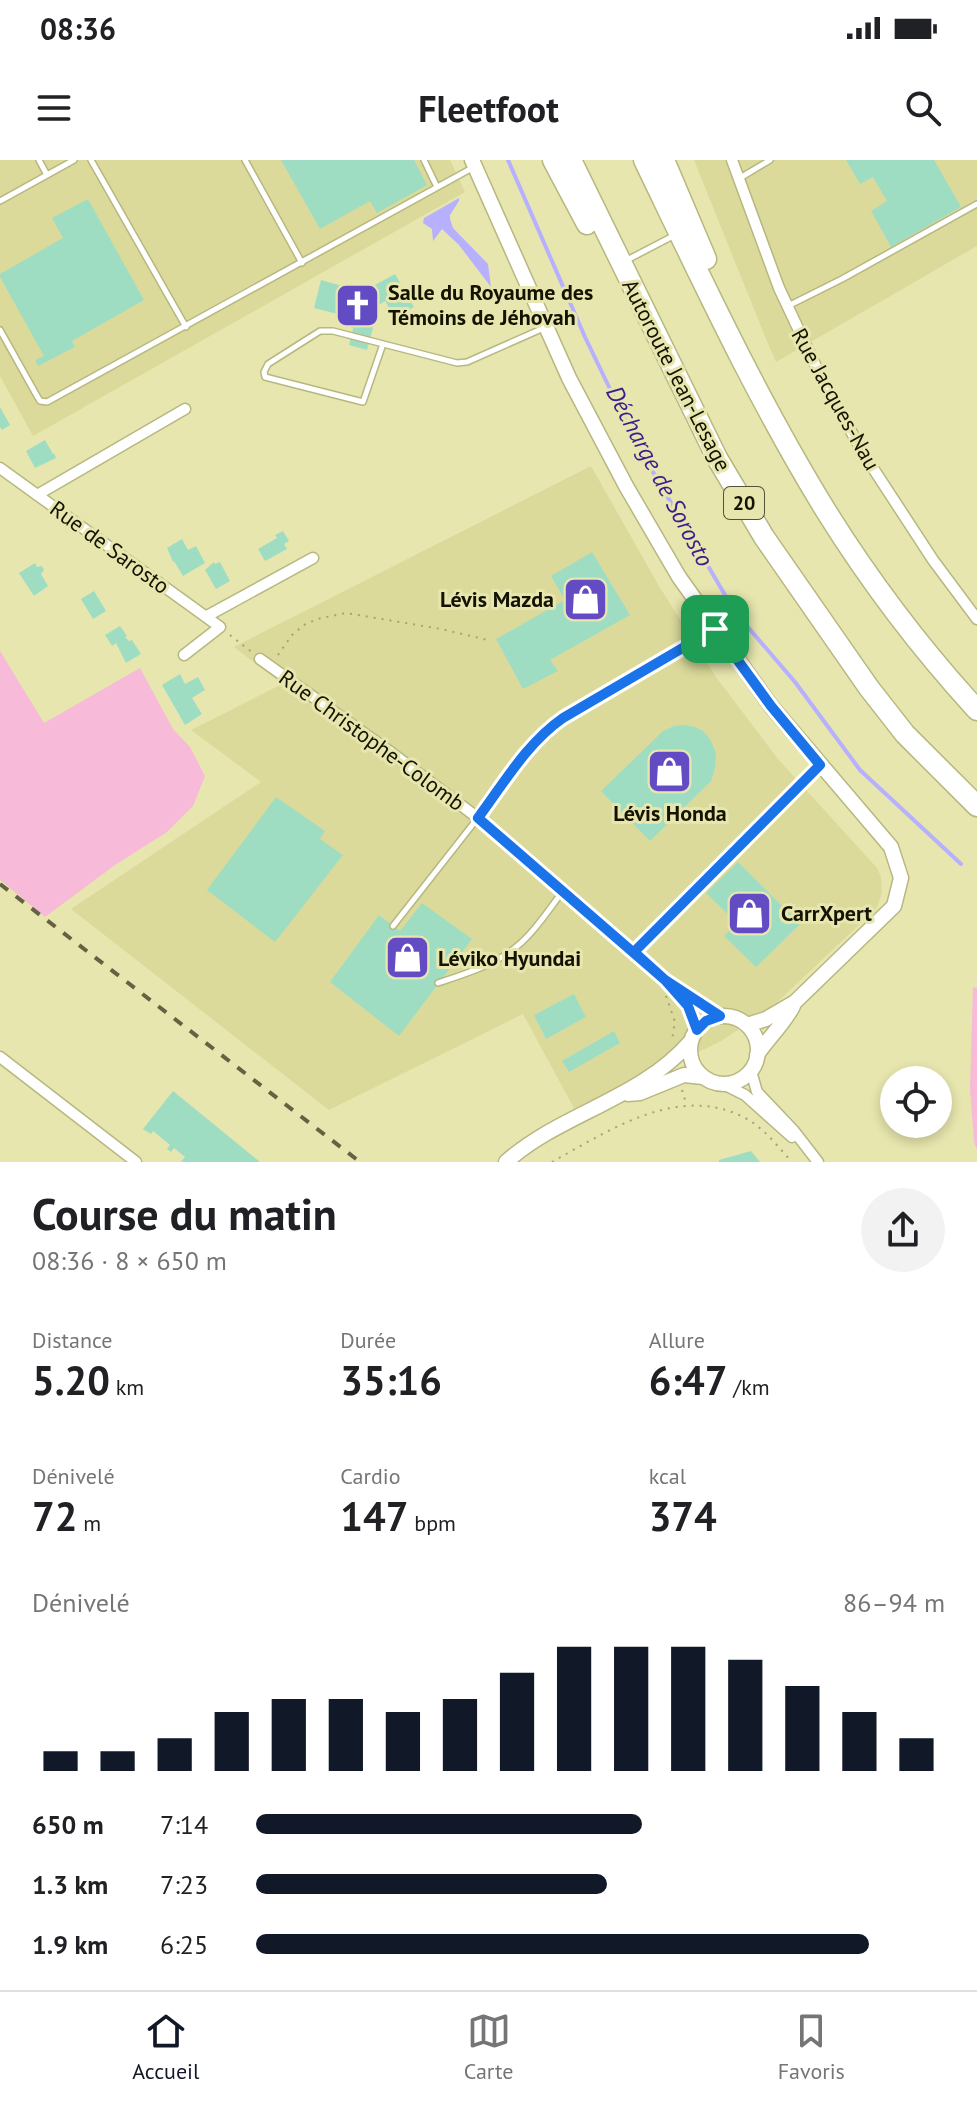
<!DOCTYPE html>
<html lang="fr">
<head>
<meta charset="utf-8">
<style>
  :root { --surface:#fff; --page:#f2f2f2; --text:#202124; --muted:#757577; --line:#e0e0e0; --accent:#111827 }
  body { margin:0; font-family:"PT Sans",sans-serif; background:var(--page); color:var(--text); height:100vh; display:flex; flex-direction:column; font-size:30px; white-space:nowrap }
  * { box-sizing:border-box; margin:0 }
  p { font-size:26px; color:var(--muted) }
  .icon { flex:none; width:44px; height:44px; fill:none; stroke:currentColor; stroke-width:2; stroke-linecap:round; stroke-linejoin:round }
  .map { position:relative; height:1002px; overflow:hidden }
  .panel { display:flex; flex-direction:column; background:var(--surface); flex:1 }
  .panel>* { flex:none }
  .buttons { position:absolute; left:880px; top:906px; display:grid; gap:16px }
  .buttons a { display:grid; place-items:center; width:72px; height:72px; border-radius:50%; background:var(--surface); box-shadow:0 4px 12px #0003; font-size:40px }
  .pin { position:absolute; display:grid; place-items:center; width:68px; height:68px; color:#fff; margin:-34px; border-radius:16px; box-shadow:0 4px 12px #0006 }
  .round { display:grid; place-items:center; flex:none; width:84px; height:84px; border-radius:42px; background:var(--page) }
  .headline { display:flex; align-items:center; justify-content:space-between; height:136px; padding:0 32px }
  h1 { font-size:44px; font-weight:700; line-height:60px }
  .figures { display:grid; grid-template-columns:repeat(3,1fr); gap:12px; height:136px; padding:8px 32px }
  .figures div { display:grid; align-content:center }
  .figures b { font-size:40px; font-weight:700 }
  .figures small { font-size:22px; font-weight:400 }
  .figures p { font-size:22px }
  .chart { height:224px; padding:16px 32px }
  .chart p { display:flex; justify-content:space-between }
  .chart svg { width:100%; height:144px; margin-top:8px; stroke:var(--accent); stroke-width:6 }
  ul { padding:0 32px; list-style:none; font-size:26px }
  li { display:grid; grid-template-columns:128px 96px 1fr; align-items:center; height:60px }
  li i { height:20px; border-radius:10px; background:var(--accent) }
  .status { display:flex; justify-content:space-between; align-items:center; height:56px; padding:0 40px; background:var(--surface); direction:ltr }
  .status svg { height:22px; fill:currentColor }
  header { display:flex; justify-content:space-between; align-items:center; height:104px; padding:0 32px; background:var(--surface); font-size:36px; font-weight:700 }
  .menu { display:flex; justify-content:space-around; align-items:center; height:112px; border-top:2px solid var(--line); background:var(--surface); font-size:22px; color:var(--muted) }
  .menu a { display:grid; justify-items:center; gap:4px }
  .menu .on { color:var(--accent) }
  .map>svg:first-child { display:block }
  .built { fill:#dbda9b }
  .green { fill:#f7bad9 }
  .water { fill:#b6b0ff }
  .lines { fill:none; stroke-linecap:round; stroke-linejoin:round }
  .stream { stroke:#b6b0ff; stroke-width:4 }
  .building { fill:#9fddc3 }
  .service-casing { stroke:#b7b780; stroke-width:8 }
  .minor-casing { stroke:#b7b780; stroke-width:13 }
  .tertiary-casing { stroke:#b7b780; stroke-width:17 }
  .motorway-casing { stroke:#b7b780; stroke-width:23 }
  .path { stroke:#a4a377; stroke-width:2; stroke-dasharray:2 6; stroke-linecap:butt }
  .service { stroke:#fff; stroke-width:5 }
  .minor { stroke:#fff; stroke-width:10 }
  .tertiary { stroke:#fff; stroke-width:14 }
  .motorway { stroke:#fff; stroke-width:20 }
  .rail { stroke:#636242; stroke-width:4; stroke-dasharray:10 10; stroke-linecap:butt }
  .route-casing { stroke:#fff; stroke-width:16 }
  .route { stroke:#1a73e8; stroke-width:10 }
  .labels { text-anchor:middle; dominant-baseline:central; stroke-width:6; stroke-linejoin:round; paint-order:stroke }
  .shield { fill:#e7e6ae; stroke:#535235; stroke-width:2 }
  .shield-label { font-size:20px; font-weight:bold; fill:#141301 }
  .poi-label { font-size:22px; font-weight:bold; fill:#141301; stroke:#e7e6ae; text-anchor:start }
  .street-label { font-size:22px; fill:#141301; stroke:#e7e6ae }
  .water-label { font-size:24px; font-style:italic; fill:#3c1c8c; stroke:#e7e6ae }
</style>
</head>
<body>
<div class="status"><b>08:36</b><svg viewBox="0 0 49 12"><path d="M0 12V9h3v3zM5 12V6h3v6zM10 12V3h3v9zM15 12V0h3v12zM26 1h20v11H26zM47 4h2v5h-2z"/></svg></div>
<header><svg class="icon" aria-label="menu" viewBox="0 0 24 24"><path d="M4 6h16M4 12h16M4 18h16"/></svg>Fleetfoot<svg class="icon" aria-label="search" viewBox="0 0 24 24"><circle cx="10" cy="10" r="6"/><path d="M15 15l6 6"/></svg></header>
<div class="map">
<svg width="977" height="1002" viewBox="0 0 977 1002">
  <rect width="100%" height="100%" fill="#e7e6ae"/>
  <path class="built" d="M0,0H450L465,32L33,276L0,216Z
    M694,0H977V86L776,202L768,184Z
    M591,306L659,426L716,517L778,599L877,708L881,717L882,732L877,748L770,849L721,881L576,952L523,854L329,950L71,749L261,622L191,570L282,524L234,487Z"/>
  <path class="green" d="M0,491L44,563L140,508L173,569L190,587L205,616L193,646L167,672L115,705L45,757L0,720Z
    M973,827L977,828V989L974,982L970,929Z"/>
  <path class="water" d="M459,38V41L450,55V59L453,68L488,104L491,127L459,85L442,69L433,81L432,69L423,63L424,58Z"/>
  <g class="lines">
    <path class="stream" d="M508,0L585,177L636,283L735,452L795,522L860,610L961,704"/>
  </g>
  <path class="building" d="M281,0H414L427,25L377,53L370,41L320,69Z
    M846,0H934L961,47L891,87L871,51L887,41L873,17L860,24Z
    M88,39L144,140L72,181L75,187L38,206L35,200L44,196L0,117V114L63,78L52,58Z
    M395,114L414,147L395,158L385,141L379,145L367,190L349,185L353,168L347,166L349,157L314,148L321,120L371,134L378,130L375,125Z
    M0,247L10,265L2,270L0,267Z
    M45,280L53,294L54,293L56,298L35,308L26,291Z
    M283,371L289,381L284,384L287,389L265,401L258,389L277,378L275,375Z
    M182,379L188,390L196,386L205,403L183,416L174,401L173,402L167,388Z
    M592,392L630,455L550,500L558,511L523,529L496,479L565,440L551,416Z
    M214,402L215,404L220,402L230,421L216,429L205,410Z
    M35,403L37,407L42,406L44,410L41,414L48,426L34,436L19,413Z
    M94,431L106,451L93,459L81,439Z
    M120,466L127,476L125,477L129,481L132,480L141,494L126,503L116,483L112,486L105,475Z
    M180,514L185,524L198,517L205,530L192,538L202,554L185,565L162,525Z
    M684,565L695,567L703,571L710,579L716,593L715,608L711,621L650,681L601,631L663,571L674,566Z
    M276,637L325,671L320,679L343,695L275,782L207,730Z
    M738,702L800,764L756,807L724,776L737,763L706,733Z
    M422,743L472,779L399,876L330,822L379,755L400,771Z
    M574,834L586,857L546,879L534,855Z
    M614,871L620,883L569,912L562,901Z
    M173,931L260,1002H181L185,997L174,988L171,992L167,989L170,985L153,971L151,974L143,969Z
    M751,991L760,1002H719V1000Z"/>
  <g class="lines">
    <defs>
      <path id="service" d="M39,0L47,15L74,0
        M91,0L186,167
        M245,0L302,103
        M424,0L437,27
        M740,18L770,0
        M0,41L47,15
        M627,100L675,75
        M788,146L842,119L977,44
        M0,170L37,236L40,241L47,242L474,7
        M383,184L363,242L265,217L264,212L268,204L320,171H333L457,203L467,202L546,167
        M393,766L477,659
        M634,792L819,605
        M438,823C462,815 488,807 508,793C531,778 547,752 563,731"/>
      <path id="minor" d="M732,0L779,128L826,228L867,299L933,400L977,459
        M0,308L220,467L184,495
        M37,335L185,249
        M207,456L313,398
        M260,499L389,591L478,658L665,820L720,856
        M478,658C504,623 527,584 563,558L715,469
        M675,830L688,846L697,870
        M0,897L136,1002
        M751,911L757,932L794,971L818,1002
        M725,925L745,935L792,977"/>
      <path id="tertiary" d="M472,0L569,218L626,326L679,417L771,546L891,687L901,718L894,746L795,842L766,859L747,865
        M690 890a34 34 0 1 1 68 0a34 34 0 1 1-68 0Z
        M757,895C768,878 784,864 793,846
        M628,934L640,933L684,915L703,917
        M506,1002C561,953 640,940 691,881"/>
      <path id="motorway" d="M553,0L587,64
        M571,0L717,298L764,377L869,528L905,574L977,646
        M644,0C701,118 757,239 826,351C869,420 923,491 977,550
        M664,0L706,99"/>
    </defs>
    <use href="#service" class="service-casing"/>
    <use href="#minor" class="minor-casing"/>
    <use href="#tertiary" class="tertiary-casing"/>
    <use href="#motorway" class="motorway-casing"/>
    <path class="path" d="M230,475L253,493
      M278,495L292,475L304,465L317,459L346,453L441,469L488,480
      M666,836L675,862L672,880
      M682,930L686,943
      M552,1002C610,970 680,922 747,959C765,969 778,987 792,1002"/>
    <use href="#service" class="service"/>
    <use href="#minor" class="minor"/>
    <use href="#tertiary" class="tertiary"/>
    <use href="#motorway" class="motorway"/>
    <path class="rail" d="M0,724L360,1002"/>
  </g>
  <g class="lines">
    <defs>
      <path id="route" d="M715,469L563,558C527,583 504,623 478,658L665,820L720,856L706,861L697,870L688,846L665,820L634,792L820,605L771,546L715,469"/>
    </defs>
    <use href="#route" class="route-casing"/>
    <use href="#route" class="route"/>
  </g>
  <defs>
    <symbol id="church-square" viewBox="-11 -11 22 22"><rect x="-9" y="-9" width="18" height="18" rx="4" fill="#634bc4" stroke="#e7e6ae"/><path d="M-1.2-6h2.4v3.5h3.3v2.4h-3.3V6h-2.4V-.1h-3.3v-2.4h3.3Z" fill="#fff"/></symbol>
    <symbol id="shop-square" viewBox="-11 -11 22 22"><rect x="-9" y="-9" width="18" height="18" rx="4" fill="#634bc4" stroke="#e7e6ae"/><path d="M-5-2.5h2.3a2.7 3.5 0 0 1 5.4 0H5L5.5 6h-11ZM-1.5-2.5h3a1.5 2.3 0 0 0-3 0Z" fill="#fff"/></symbol>
  </defs>
  <g fill-rule="evenodd">
    <use href="#church-square" x="332" y="120" width="51" height="51"/>
    <use href="#shop-square" x="560" y="414" width="51" height="51"/>
    <use href="#shop-square" x="644" y="586" width="51" height="51"/>
    <use href="#shop-square" x="724" y="728" width="51" height="51"/>
    <use href="#shop-square" x="382" y="772" width="51" height="51"/>
  </g>
  <g class="labels">
    <rect class="shield" x="724" y="327" width="40" height="32" rx="6"/>
    <g class="shield-label">
      <text x="744" y="343">20</text>
    </g>
    <g class="poi-label">
      <text x="388" y="132">Salle du Royaume des<tspan x="388" dy="25">Témoins de Jéhovah</tspan></text>
      <text x="554" y="439" text-anchor="end">Lévis Mazda</text>
      <text x="670" y="653" text-anchor="middle">Lévis Honda</text>
      <text x="781" y="753">CarrXpert</text>
      <text x="438" y="798">Léviko Hyundai</text>
    </g>
    <g class="street-label">
      <text transform="translate(677 215) rotate(63)">Autoroute Jean-Lesage</text>
      <text transform="translate(836 239) rotate(61)">Rue Jacques-Nau</text>
      <text transform="translate(110 387) rotate(36)">Rue de Sarosto</text>
      <text transform="translate(372 580) rotate(36)">Rue Christophe-Colomb</text>
    </g>
    <g class="water-label">
      <text transform="translate(660 316) rotate(62)">Décharge de Sorosto</text>
    </g>
  </g>
</svg>
<div class="buttons">
<a><svg class="icon" aria-label="locate" viewBox="0 0 24 24"><circle cx="12" cy="12" r="6"/><path d="M12 2v4M12 18v4M2 12h4M18 12h4"/></svg></a>
</div>
<div class="pin" style="left:715px;top:469px;background:#1e9e55"><svg class="icon" aria-label="arrive" viewBox="0 0 24 24"><path d="M6 21V4h12l-3 4 3 4H6"/></svg></div>
</div>
<section class="panel">
<div class="headline"><div><h1>Course du matin</h1><p>08:36 · 8 × 650 m</p></div><a class="round"><svg class="icon" aria-label="share" viewBox="0 0 24 24"><path d="M12 15V3M7 8l5-5 5 5M5 13v7h14v-7"/></svg></a></div>
<div class="figures">
<div><p>Distance</p><b>5.20<small> km</small></b></div>
<div><p>Durée</p><b>35:16</b></div>
<div><p>Allure</p><b>6:47<small> /km</small></b></div>
</div>
<div class="figures">
<div><p>Dénivelé</p><b>72<small> m</small></b></div>
<div><p>Cardio</p><b>147<small> bpm</small></b></div>
<div><p>kcal</p><b>374</b></div>
</div>
<div class="chart"><p><span>Dénivelé</span>86–94 m</p>
<svg viewBox="0 0 160 44" preserveAspectRatio="none"><path d="M5 44V38M15 44V38M25 44V34M35 44V26M45 44V22M55 44V22M65 44V26M75 44V22M85 44V14M95 44V6M105 44V6M115 44V6M125 44V10M135 44V18M145 44V26M155 44V34"/></svg>
</div>
<ul>
<li><b>650 m</b>7:14<i style="width:56%"></i></li>
<li><b>1.3 km</b>7:23<i style="width:51%"></i></li>
<li><b>1.9 km</b>6:25<i style="width:89%"></i></li>
</ul>
</section>
<nav class="menu">
<a class="on"><svg class="icon" aria-label="home" viewBox="0 0 24 24"><path d="M3 11l9-7 9 7M6 9v11h12V9"/></svg>Accueil</a>
<a><svg class="icon" aria-label="map" viewBox="0 0 24 24"><path d="M3 6l6-2 6 2 6-2v14l-6 2-6-2-6 2zM9 4v14M15 6v14"/></svg>Carte</a>
<a><svg class="icon" aria-label="saved" viewBox="0 0 24 24"><path d="M7 4h10v16l-5-4-5 4z"/></svg>Favoris</a>
</nav>
</body>
</html>
